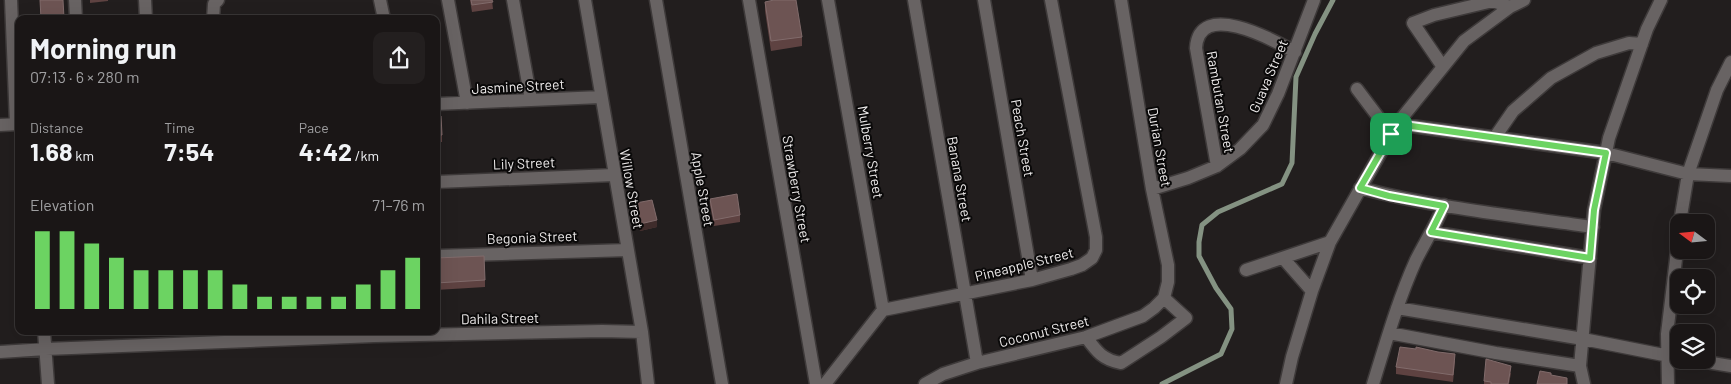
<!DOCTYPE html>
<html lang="en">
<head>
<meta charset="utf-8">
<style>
  :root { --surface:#1a1616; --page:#231f1f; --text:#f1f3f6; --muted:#9f9fa1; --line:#383535; --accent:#6cd362 }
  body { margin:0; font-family:Barlow,sans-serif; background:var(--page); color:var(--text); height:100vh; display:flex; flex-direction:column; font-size:19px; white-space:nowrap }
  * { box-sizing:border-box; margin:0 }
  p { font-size:16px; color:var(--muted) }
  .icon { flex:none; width:28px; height:28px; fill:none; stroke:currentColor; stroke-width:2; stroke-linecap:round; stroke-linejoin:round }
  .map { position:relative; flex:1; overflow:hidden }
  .sheet { position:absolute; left:15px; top:15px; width:425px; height:320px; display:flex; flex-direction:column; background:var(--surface); border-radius:10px; box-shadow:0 5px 20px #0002,0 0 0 1px var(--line) }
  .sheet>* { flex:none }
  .needle { width:32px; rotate:286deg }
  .controls { position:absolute; left:1670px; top:214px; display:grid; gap:10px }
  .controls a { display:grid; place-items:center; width:45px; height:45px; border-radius:10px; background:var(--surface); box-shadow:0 5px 20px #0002,0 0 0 1px var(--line); font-size:25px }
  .pin { position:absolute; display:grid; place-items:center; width:42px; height:42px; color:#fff; margin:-21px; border-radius:10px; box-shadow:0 2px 8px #0006 }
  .round { display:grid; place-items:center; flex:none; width:52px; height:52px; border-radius:10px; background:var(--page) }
  .overview { display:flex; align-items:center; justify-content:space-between; height:85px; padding:0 15px }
  h1 { font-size:28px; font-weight:700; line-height:38px }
  .metrics { display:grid; grid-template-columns:repeat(3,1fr); gap:8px; height:85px; padding:5px 15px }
  .metrics div { display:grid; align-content:center }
  .metrics b { font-size:25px; font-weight:700 }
  .metrics small { font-size:14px; font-weight:400 }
  .metrics p { font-size:14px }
  .chart { height:140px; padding:10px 15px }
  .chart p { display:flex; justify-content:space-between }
  .chart svg { width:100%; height:90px; margin-top:5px; stroke:var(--accent); stroke-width:6 }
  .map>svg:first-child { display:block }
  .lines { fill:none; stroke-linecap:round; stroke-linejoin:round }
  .stream { stroke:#849282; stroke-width:5 }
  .minor-casing { stroke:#3e3a3a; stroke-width:15 }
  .minor { stroke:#686363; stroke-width:12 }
  .wall { fill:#5e4241 }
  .shaded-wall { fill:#3f2c2b }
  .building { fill:#6d5453; stroke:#816b6b }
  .route-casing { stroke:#fff; stroke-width:10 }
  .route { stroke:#6cd362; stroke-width:6 }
  .labels { text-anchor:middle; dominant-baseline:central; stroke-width:4; stroke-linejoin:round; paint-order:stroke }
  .street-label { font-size:14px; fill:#edeaea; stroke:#0a0909 }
</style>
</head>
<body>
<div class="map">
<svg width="1731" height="384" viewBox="0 0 1731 384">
  <rect width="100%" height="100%" fill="#221e1e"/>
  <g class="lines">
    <path class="stream" d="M1162,384L1221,354L1232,329L1231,309L1216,288L1199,256V242L1202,225L1218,212L1282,184L1292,163L1296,77L1315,34L1333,0"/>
    <defs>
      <path id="minor" d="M11,0L16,124
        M75,0L76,19
        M145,0L146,19
        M380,0L384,19
        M448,0L467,103
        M513,0L531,100
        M585,0L642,332L648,384
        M656,0L722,384
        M749,0L816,384
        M828,0L883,310
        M914,0L977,363
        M984,0L1032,280
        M213,19L214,4L218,0
        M1443,67L1413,23L1434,15L1493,1L1510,7
        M1357,89L1391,134
        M436,104L601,97
        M1397,124L1606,153L1688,174L1731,176
        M0,125L19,124
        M1495,137L1513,111L1551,78L1596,53L1629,43L1642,44
        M1217,166L1196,48C1199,0 1270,38 1295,52
        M436,182L614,175
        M1360,188C1436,208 1515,216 1593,227
        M1152,189L1188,178L1217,166L1240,149L1263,125L1278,94L1314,0
        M1680,222L1688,174L1717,90L1731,62
        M1431,232L1590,258
        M436,256L628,250
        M1283,258L1312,291
        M1246,270L1330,242
        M1397,308L1583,339L1679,358
        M44,331L48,384
        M1389,333L1496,353L1580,366
        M1086,337C1097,352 1103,360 1121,363L1161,337L1186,318L1164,298
        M0,352L46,349L375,336L602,331L642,332
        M1694,360L1731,366
        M825,384L883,310L1032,280L1071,269L1082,265L1092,258L1096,250V237L1051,0
        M925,384L943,374L977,363L1086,337L1143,316L1154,308L1164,298L1168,282V265L1152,189L1121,0
        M1286,384L1292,357L1312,291L1330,242L1397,124L1464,41L1510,7L1524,0
        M1373,384C1386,342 1398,300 1416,260C1425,242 1436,225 1444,205
        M1584,384L1580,366L1594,210L1609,138L1647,29L1661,0
        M1668,384L1667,334L1679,234"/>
    </defs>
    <use href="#minor" class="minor-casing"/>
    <use href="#minor" class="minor"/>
  </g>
  <path class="wall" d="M90,0H108V1L90,3Z
    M470,0H492L493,9L472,12Z
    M765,2L802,37V46L771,51L765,11Z
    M436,116L442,135V142H436Z
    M710,199L740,215V222L714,226L710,205Z
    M636,203L657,227L640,231L636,210Z
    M436,258L485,280V287L436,290Z
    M1455,361L1453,382L1396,374V367Z
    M1511,373L1509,384H1484V381Z"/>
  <path class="shaded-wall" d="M657,220V227L640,231V224Z
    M1511,366L1509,384H1508Z"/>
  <path class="building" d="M40,0H63L64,18L41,19Z
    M471,0H492L493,2L472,5Z
    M774,0H796L802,37L771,41L765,2Z
    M436,116H441L442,135H436Z
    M737,194L740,215L714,220L710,199Z
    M652,200L657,220L640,224L636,203Z
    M484,256L485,280L436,283V258Z
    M1400,347L1416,349V347L1438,352L1455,354L1453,375L1396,367Z
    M1486,359L1511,366L1508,384H1491V382L1484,381Z
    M1540,371L1551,373V375L1567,378V384H1537Z"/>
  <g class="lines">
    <defs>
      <path id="route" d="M1397,124L1606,153L1594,210L1590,258L1431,232L1444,206L1389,196L1360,188Z"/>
    </defs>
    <use href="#route" class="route-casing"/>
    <use href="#route" class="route"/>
  </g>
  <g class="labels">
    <g class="street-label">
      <text transform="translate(1268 76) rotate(-67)">Guava Street</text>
      <text transform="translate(518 86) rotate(-3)">Jasmine Street</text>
      <text transform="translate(1221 102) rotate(80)">Rambutan Street</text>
      <text transform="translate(1023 138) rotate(80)">Peach Street</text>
      <text transform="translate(1160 147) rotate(80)">Durian Street</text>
      <text transform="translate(871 152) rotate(80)">Mulberry Street</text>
      <text transform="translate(524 163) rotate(-2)">Lily Street</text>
      <text transform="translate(960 179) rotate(80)">Banana Street</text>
      <text transform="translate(632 189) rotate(80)">Willow Street</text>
      <text transform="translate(703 189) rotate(80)">Apple Street</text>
      <text transform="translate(797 189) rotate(80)">Strawberry Street</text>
      <text transform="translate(532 237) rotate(-2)">Begonia Street</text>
      <text transform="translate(1024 264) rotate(-14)">Pineapple Street</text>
      <text transform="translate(500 318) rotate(-1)">Dahila Street</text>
      <text transform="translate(1044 331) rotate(-14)">Coconut Street</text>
    </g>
  </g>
</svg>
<div class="controls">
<a><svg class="needle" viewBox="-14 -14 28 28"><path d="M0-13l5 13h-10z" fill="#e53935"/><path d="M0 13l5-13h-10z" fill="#9f9fa1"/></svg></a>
<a><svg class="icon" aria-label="locate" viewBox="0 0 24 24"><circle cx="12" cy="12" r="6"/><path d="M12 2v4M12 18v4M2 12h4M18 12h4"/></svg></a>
<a><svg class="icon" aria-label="layers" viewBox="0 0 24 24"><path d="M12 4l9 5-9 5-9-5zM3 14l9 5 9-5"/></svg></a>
</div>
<div class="pin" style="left:1391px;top:134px;background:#1e9e55"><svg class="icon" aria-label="arrive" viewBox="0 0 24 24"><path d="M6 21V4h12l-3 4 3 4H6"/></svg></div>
<section class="sheet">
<div class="overview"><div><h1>Morning run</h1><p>07:13 · 6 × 280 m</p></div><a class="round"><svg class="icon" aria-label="share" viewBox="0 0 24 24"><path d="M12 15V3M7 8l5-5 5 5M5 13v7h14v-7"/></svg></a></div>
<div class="metrics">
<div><p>Distance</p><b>1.68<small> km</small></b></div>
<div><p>Time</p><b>7:54</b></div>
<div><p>Pace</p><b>4:42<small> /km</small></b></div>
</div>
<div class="chart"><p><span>Elevation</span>71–76 m</p>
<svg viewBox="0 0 160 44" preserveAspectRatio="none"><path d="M5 44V6M15 44V6M25 44V12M35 44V19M45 44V25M55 44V25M65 44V25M75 44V25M85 44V32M95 44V38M105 44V38M115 44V38M125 44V38M135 44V32M145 44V25M155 44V19"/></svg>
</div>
</section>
</div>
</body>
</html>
